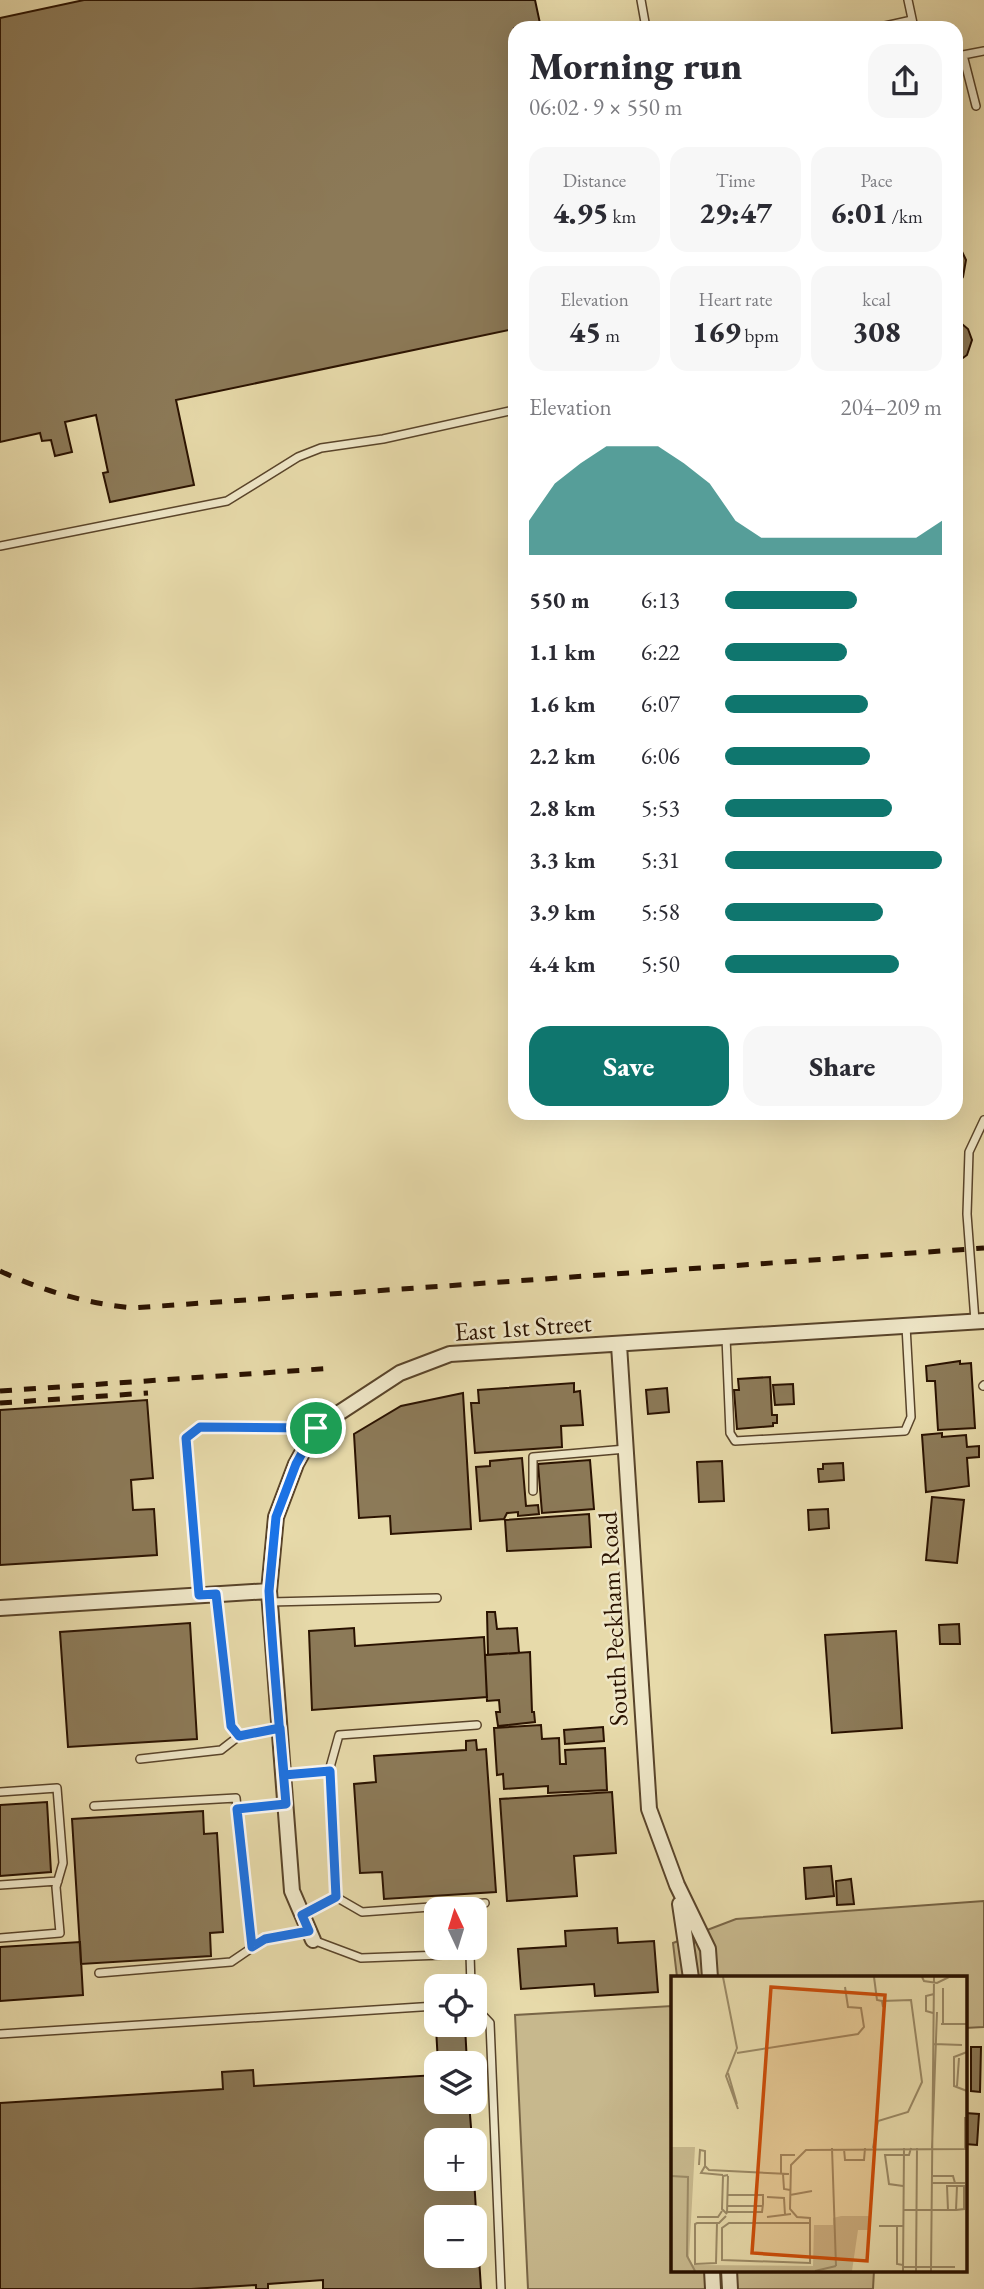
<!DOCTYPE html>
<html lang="en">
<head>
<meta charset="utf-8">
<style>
  :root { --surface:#fff; --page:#f7f7f7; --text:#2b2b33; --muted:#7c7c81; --accent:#0f766e }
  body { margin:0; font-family:"EB Garamond",serif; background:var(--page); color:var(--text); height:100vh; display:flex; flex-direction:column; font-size:26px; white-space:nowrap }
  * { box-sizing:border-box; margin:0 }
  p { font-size:23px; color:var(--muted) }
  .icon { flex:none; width:38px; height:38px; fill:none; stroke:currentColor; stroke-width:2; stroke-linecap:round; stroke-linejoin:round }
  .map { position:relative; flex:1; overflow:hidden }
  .side { position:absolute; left:508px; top:21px; width:455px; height:1099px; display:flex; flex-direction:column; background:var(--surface); border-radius:21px; box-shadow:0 7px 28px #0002 }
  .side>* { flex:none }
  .needle { width:46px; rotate:356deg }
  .fabs { position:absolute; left:424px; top:1897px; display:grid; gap:14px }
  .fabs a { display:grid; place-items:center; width:63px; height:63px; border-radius:14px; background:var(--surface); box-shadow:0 7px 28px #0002; font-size:35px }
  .pin { position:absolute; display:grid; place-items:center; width:60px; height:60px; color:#fff; margin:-30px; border:4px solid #fff; border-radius:50%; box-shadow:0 2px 7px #0007 }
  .round { display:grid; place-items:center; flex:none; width:74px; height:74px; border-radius:21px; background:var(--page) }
  .overview { display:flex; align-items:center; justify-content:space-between; height:119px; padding:0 21px }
  h1 { font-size:38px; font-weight:800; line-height:52px }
  .figures { display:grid; grid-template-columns:repeat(3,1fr); gap:10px; height:119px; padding:7px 21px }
  .figures div { display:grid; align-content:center; border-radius:18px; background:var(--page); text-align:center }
  .figures b { font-size:30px; font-weight:800 }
  .figures small { font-size:19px; font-weight:400 }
  .figures p { font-size:19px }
  .chart { height:196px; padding:14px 21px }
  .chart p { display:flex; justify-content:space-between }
  .chart svg { width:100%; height:126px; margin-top:7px; fill:var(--accent); opacity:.7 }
  .button { display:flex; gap:14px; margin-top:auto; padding:14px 21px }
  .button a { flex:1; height:80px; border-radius:21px; background:var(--accent); color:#fff; font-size:28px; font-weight:800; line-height:80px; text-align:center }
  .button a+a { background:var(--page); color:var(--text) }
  ul { padding:0 21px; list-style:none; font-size:23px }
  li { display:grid; grid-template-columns:112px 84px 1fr; align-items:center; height:52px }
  li i { height:18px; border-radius:9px; background:var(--accent) }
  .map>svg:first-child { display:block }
  .green { fill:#c7b88d; stroke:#786546; stroke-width:2 }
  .building { fill:#8c7a58; stroke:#2a1200; stroke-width:2; fill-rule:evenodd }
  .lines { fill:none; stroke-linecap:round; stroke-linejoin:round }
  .lane-casing { stroke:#59442a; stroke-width:10 }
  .street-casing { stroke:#59442a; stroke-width:18 }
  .lane { stroke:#efe7c8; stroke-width:7 }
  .street { stroke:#efe7c8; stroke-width:14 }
  .rail { stroke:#2a1200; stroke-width:5; stroke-dasharray:12 12; stroke-linecap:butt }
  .route-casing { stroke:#fff; stroke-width:14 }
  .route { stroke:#1a73e8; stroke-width:9 }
  .labels { text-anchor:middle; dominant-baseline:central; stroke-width:5; stroke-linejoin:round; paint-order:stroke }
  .street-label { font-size:26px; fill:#2a1200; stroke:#efe7c8 }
  .inset-road { fill:none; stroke:#9b8a66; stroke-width:2 }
  .view { fill:#cc4e0a; fill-opacity:0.15; stroke:#cc4e0a; stroke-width:3.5 }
  .inset-edge { fill:none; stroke:#2a1200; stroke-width:3.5 }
</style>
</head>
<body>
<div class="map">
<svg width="984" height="2289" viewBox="0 0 984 2289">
  <rect width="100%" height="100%" fill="#e7daaa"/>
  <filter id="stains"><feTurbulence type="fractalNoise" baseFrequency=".00286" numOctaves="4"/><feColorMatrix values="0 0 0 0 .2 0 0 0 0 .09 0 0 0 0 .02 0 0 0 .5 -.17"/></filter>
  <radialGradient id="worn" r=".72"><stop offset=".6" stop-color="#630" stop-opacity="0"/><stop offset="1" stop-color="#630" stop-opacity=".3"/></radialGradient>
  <path class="green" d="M984,1901V2027L965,2028V1978L677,1977L673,1943L736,1919Z
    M672,2006L673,2270H874L873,2289H528L515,2015Z"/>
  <path class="building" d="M84,0H535L541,28H514V329L176,400L194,485L110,502L103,473L108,472L96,415L65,422L72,452L55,456L51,440L42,441L40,433L0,442V18Z
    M956,239L966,260L963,277L956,288Z
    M956,319L968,329L972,340L967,355L956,363Z
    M960,1361V1364L971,1363L975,1428L938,1430L935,1381H927L926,1366Z
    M770,1377L772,1415H777V1423H773V1426L737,1429L734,1390H739L738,1379Z
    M574,1383V1392L580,1391L583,1425L561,1426L562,1447L475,1453L471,1403H479L478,1390Z
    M793,1384L794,1404L775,1405L773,1385Z
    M667,1388L669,1412L648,1414L646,1390Z
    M463,1393L471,1529L391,1534L390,1516L359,1518L354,1434L401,1406Z
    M147,1400L153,1478L131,1480L133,1510L154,1509L157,1555L0,1565V1410Z
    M942,1433V1437L966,1435L967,1447L979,1446V1457L967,1458L969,1486L926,1492L922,1435Z
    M522,1458L526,1506L538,1505L539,1514L518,1516V1512L507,1513L504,1519L480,1521L476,1467L490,1466V1461Z
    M590,1460L594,1509L542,1513L538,1464Z
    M722,1461L724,1501L699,1502L697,1462Z
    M843,1463L844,1480L819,1482L818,1469H823V1464Z
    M932,1497L964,1500L957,1563L926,1560Z
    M828,1509L829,1528L809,1530L808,1510Z
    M589,1514L591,1547L507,1551L505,1520Z
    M487,1612H495L497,1629L517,1628L519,1653L488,1655Z
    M190,1623L197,1739L68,1747L60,1632Z
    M959,1624L960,1644H940L939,1625Z
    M354,1628L355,1646L484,1637L487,1697L312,1710L309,1631Z
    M896,1631L902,1728L832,1733L825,1635Z
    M530,1652L532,1712H534L535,1722L498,1726L496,1712H500L499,1700L487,1701L485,1655Z
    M541,1725L542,1739L559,1738L560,1764H566L565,1750L605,1748L607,1790L548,1793V1786L504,1789L503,1774L497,1775L494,1728Z
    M603,1727L604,1741L565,1744L564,1730Z
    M476,1740L477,1750L486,1749L496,1892L384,1899L382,1872L360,1873L354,1784L376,1782L374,1756L466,1750V1741Z
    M612,1792L616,1853L574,1856L577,1896L507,1901L500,1799Z
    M47,1802L51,1872L0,1876V1805Z
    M203,1811L204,1834L217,1833L223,1932L210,1933L211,1956L81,1964L72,1819Z
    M831,1866L834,1896L806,1899L804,1868Z
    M851,1879L854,1904L837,1905L836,1881Z
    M617,1928L618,1943L654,1941L658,1992L595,1996L594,1984L521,1989L518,1949L566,1946L565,1931Z
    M80,1942L83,1995L0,2001V1947Z
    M465,2026L467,2063H438L436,2028Z
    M971,2047H981L980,2092L971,2091Z
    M253,2070L254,2086L436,2075V2102H469L472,2140H436V2179H474L481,2289H323V2280L268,2284V2289H256V2285L191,2289H0V2103L223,2089L222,2072ZM436,2217H474V2256H436Z
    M965,2113L979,2114L977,2145L965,2144Z"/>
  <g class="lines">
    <defs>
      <path id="lane" d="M641,0L646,28
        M908,0L914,28
        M876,28L912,20
        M976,106L963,55L984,51
        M0,546L227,501L298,457L321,448L383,439L514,410
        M975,1321L967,1214L969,1152L984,1120
        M726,1337L730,1433L735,1441L905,1431L911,1417L906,1326
        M983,1386L984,1385
        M533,1491V1457L626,1449
        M216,1594L231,1726L239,1736L279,1728
        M199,1595L186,1438L200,1427L316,1428
        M270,1602L437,1598
        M140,1759L221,1750L239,1736
        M283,1775L329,1771L339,1735L477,1725
        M0,1792L57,1788L63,1863L56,1887L60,1933L0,1938
        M94,1806L236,1798L252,1947
        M237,1809L285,1804
        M0,1885L58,1881
        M336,1897L362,1912L485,1903
        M302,1915L336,1897L329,1771
        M313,1940L361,1958L470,1954L471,1986
        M99,1973L231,1962L265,1939L308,1931
        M474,2006L490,2023L501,2289
        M0,2034L436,2006"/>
      <path id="street" d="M619,1345L649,1809L677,1885L708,1949L710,1978
        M0,1608L269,1591
        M680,1904L691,1978
        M313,1940L292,1891L269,1591L276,1517L296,1464L316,1428L400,1373L450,1354L984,1321
        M712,2270L713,2289
        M729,2270L730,2289"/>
    </defs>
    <use href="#lane" class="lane-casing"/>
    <use href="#street" class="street-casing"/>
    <use href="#lane" class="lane"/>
    <use href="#street" class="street"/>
    <path class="rail" d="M0,1271C43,1291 85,1303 132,1308L984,1248
      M0,1391L335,1368
      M0,1403L148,1393"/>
  </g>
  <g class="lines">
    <defs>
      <path id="route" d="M316,1428L296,1464L276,1517L269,1591C273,1662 280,1733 286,1804L237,1809L252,1947L265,1939L309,1931L302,1915L336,1897L330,1771L284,1775L280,1728L239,1736L231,1726L216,1594L199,1595L186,1438L200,1427L316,1428"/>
    </defs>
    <use href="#route" class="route-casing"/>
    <use href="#route" class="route"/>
  </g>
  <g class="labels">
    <g class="street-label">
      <text transform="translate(523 1327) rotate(-4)">East 1st Street</text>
      <text transform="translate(613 1619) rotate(-93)">South Peckham Road</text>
    </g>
  </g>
  <g transform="translate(671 1976)">
    <rect width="296" height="296" fill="#e7daaa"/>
    <path d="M0,171H24L18,282L22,289L142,290L143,249H162V242L170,240H200V254H187L181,295H0Z" fill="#c7b88d"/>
    <path class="inset-road" d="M52,1L66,72L55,100L67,133M203,1L206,24L211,25M251,1L253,5L266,7L278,1H296M262,37L255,35V20L263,18M270,48H296M272,48V12M263,68L291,69M296,76L283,81V110L296,115M66,77L187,58L193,51L190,32L177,31L174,11M57,97L66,128M286,110L288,82M161,172L165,290M202,172L207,145L237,136L251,106L240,24L211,25L212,31M261,172L266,36M173,173L174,184H193L194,172M294,173V141M28,189L29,174L34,175V190L38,194L118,198M34,190L30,197L52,199M110,198V179H124M112,198L113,213L119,214M0,200L17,201L16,280L24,295M261,200H282L284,207M260,207H294M232,210L218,208L214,179H238L240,172M119,219L141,215M96,221L113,222L114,239M57,230H91M232,234H285L293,233V210H276L277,234M285,234L286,210M56,236H91L92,228V219H57M56,237L57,200M56,238L51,233L52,200L57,199M26,241H47L51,235M96,241L120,238M46,247L45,287L24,288V248L26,247H48L55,240M139,247V287L51,284V252L58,247H139V242L126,241L119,233L120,189L135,174L295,173M208,250H232M226,250V288L232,289M232,291H284M144,295L165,290M232,295L233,172M245,295L246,172M260,295L263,1"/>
    <path class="view" d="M100,11L214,19L196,285L81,277Z"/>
    <rect width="296" height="296" class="inset-edge"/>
  </g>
  <rect width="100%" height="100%" filter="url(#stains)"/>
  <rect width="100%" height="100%" fill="url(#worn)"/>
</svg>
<div class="fabs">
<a><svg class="needle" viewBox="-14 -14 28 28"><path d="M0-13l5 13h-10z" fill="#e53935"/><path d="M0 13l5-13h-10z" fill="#7c7c81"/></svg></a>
<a><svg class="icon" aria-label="locate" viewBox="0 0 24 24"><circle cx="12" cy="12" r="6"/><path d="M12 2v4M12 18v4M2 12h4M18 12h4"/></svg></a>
<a><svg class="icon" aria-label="layers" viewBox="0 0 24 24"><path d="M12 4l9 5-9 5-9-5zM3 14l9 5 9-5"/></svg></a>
<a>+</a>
<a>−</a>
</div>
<div class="pin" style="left:316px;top:1428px;background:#1e9e55"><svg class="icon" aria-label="arrive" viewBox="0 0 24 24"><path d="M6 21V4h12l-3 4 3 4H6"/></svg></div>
<section class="side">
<div class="overview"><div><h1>Morning run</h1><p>06:02 · 9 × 550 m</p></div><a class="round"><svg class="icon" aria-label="share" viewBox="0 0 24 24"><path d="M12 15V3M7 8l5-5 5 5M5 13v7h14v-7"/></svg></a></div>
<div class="figures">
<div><p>Distance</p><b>4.95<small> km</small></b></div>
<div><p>Time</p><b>29:47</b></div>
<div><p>Pace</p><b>6:01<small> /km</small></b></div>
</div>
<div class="figures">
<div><p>Elevation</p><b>45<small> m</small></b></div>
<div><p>Heart rate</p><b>169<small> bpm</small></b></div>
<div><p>kcal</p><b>308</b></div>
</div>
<div class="chart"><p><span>Elevation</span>204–209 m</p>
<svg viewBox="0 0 160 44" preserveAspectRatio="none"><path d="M0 44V32L10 19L20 12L30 6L40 6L50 6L60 12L70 19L80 32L90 38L100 38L110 38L120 38L130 38L140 38L150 38L160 32V44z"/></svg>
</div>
<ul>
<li><b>550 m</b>6:13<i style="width:61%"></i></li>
<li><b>1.1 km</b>6:22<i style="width:56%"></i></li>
<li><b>1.6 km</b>6:07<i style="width:66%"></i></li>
<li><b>2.2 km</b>6:06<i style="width:67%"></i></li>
<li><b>2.8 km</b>5:53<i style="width:77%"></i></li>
<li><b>3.3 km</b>5:31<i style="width:100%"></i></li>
<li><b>3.9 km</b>5:58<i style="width:73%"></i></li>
<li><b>4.4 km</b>5:50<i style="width:80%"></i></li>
</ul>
<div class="button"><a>Save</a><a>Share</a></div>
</section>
</div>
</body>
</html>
